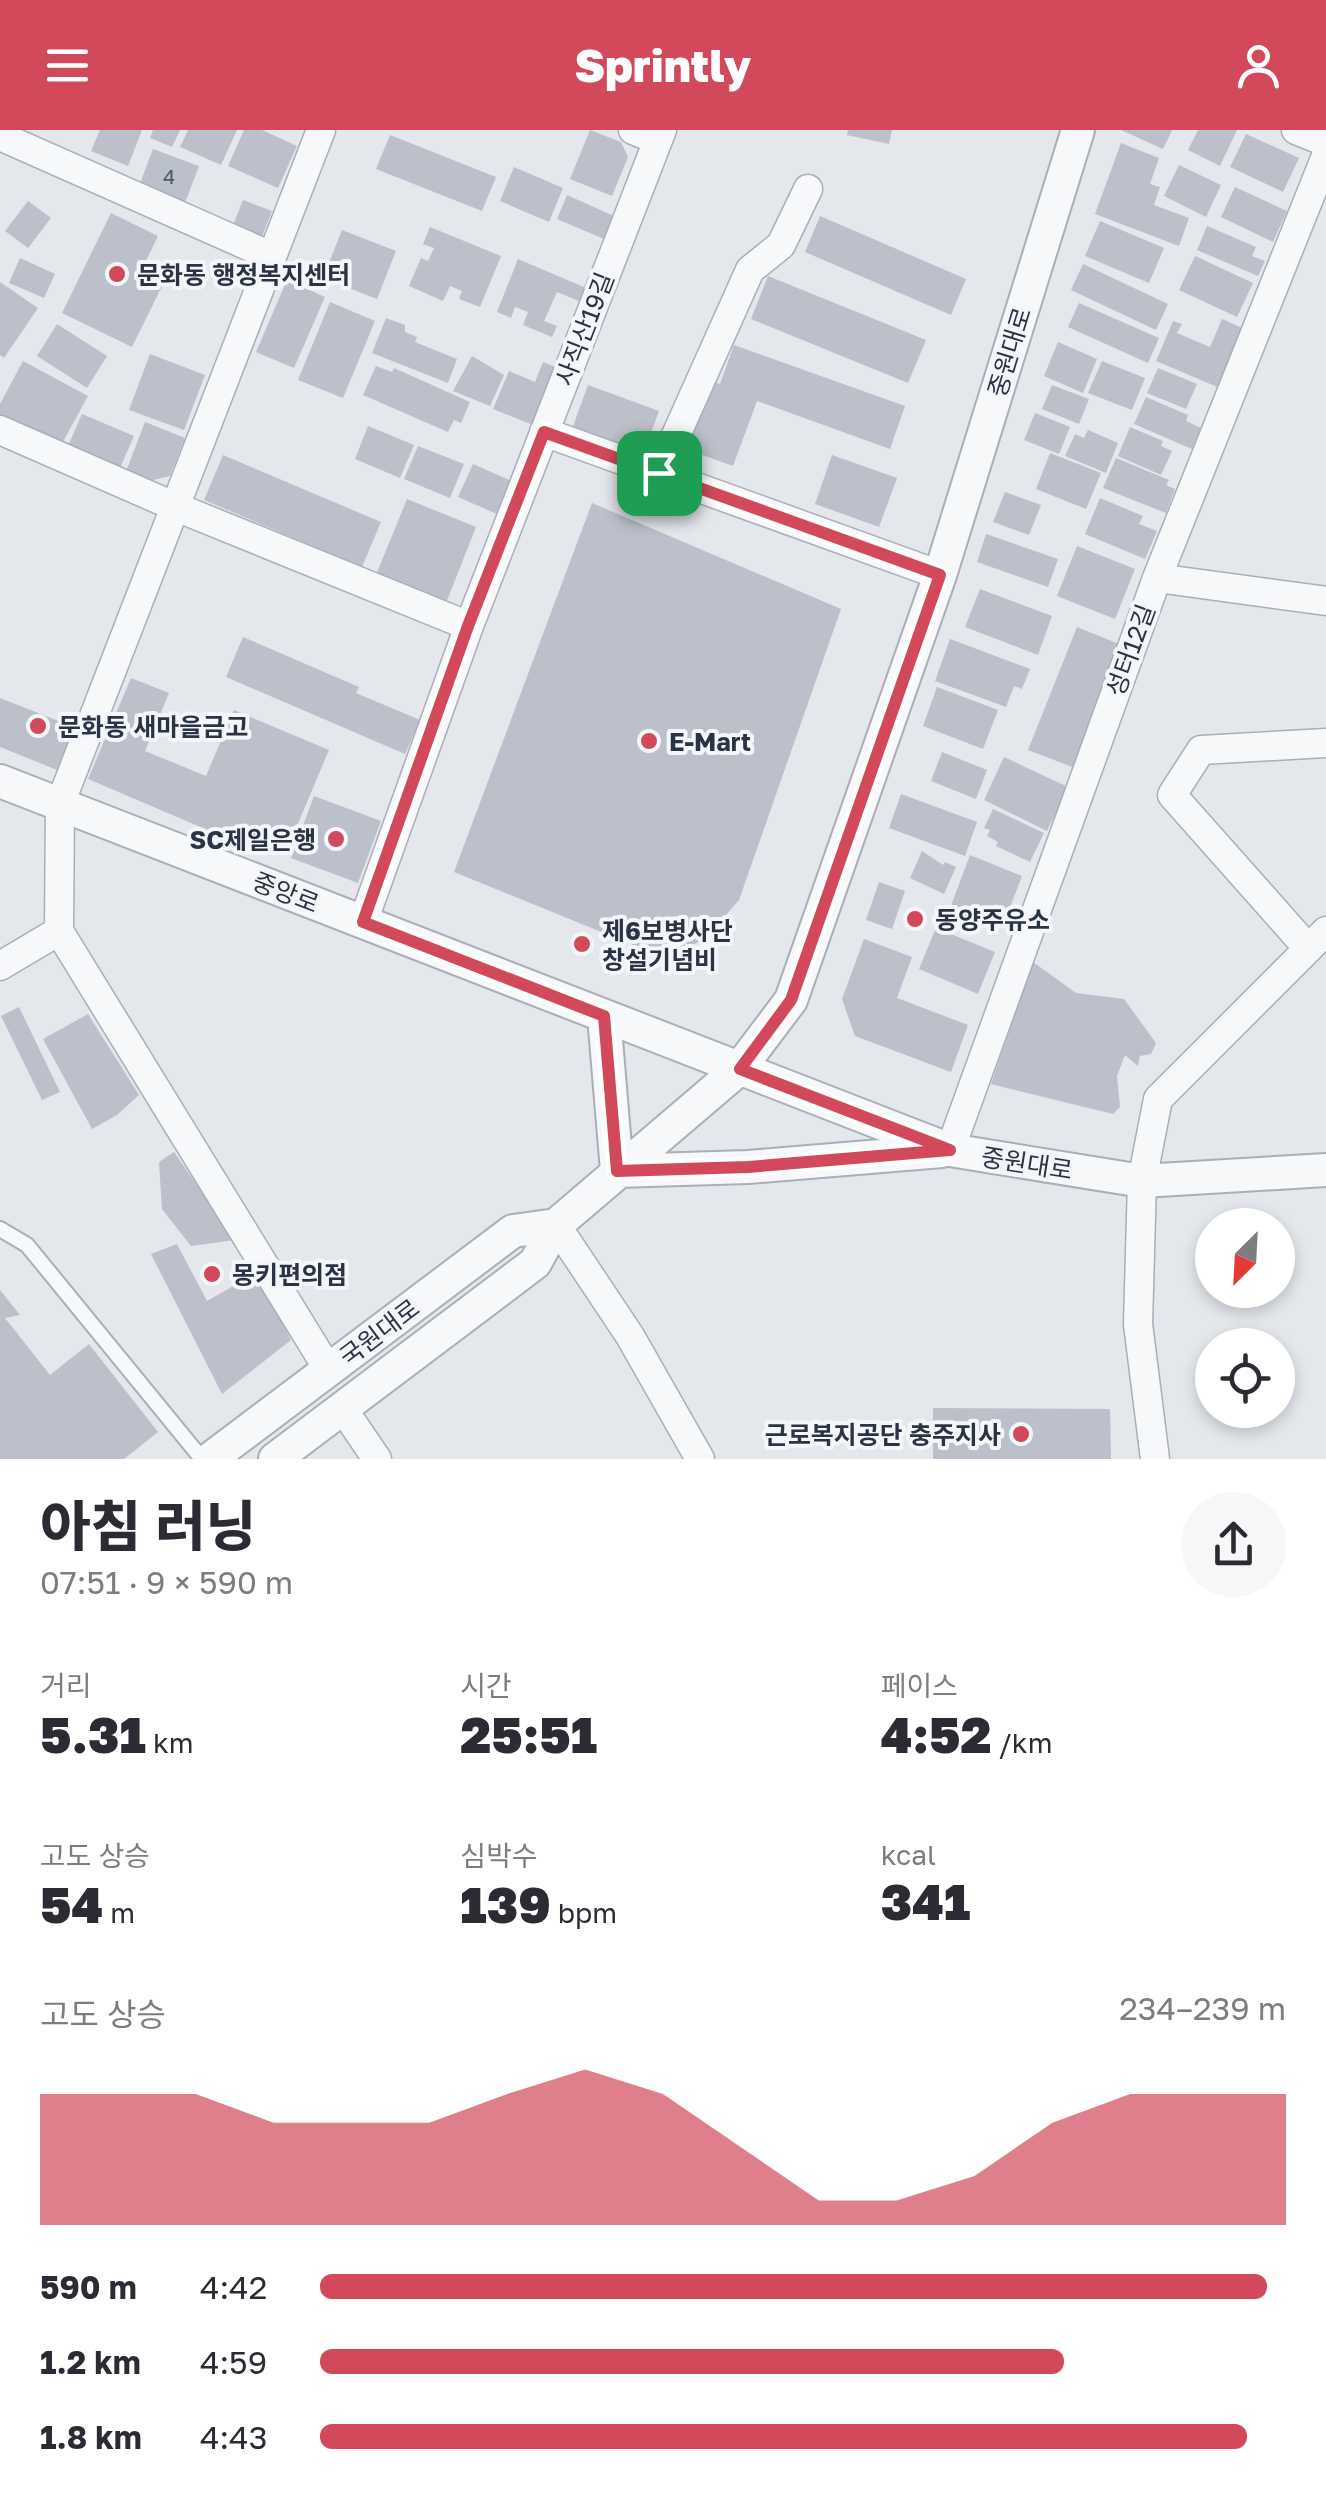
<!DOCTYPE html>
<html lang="ko">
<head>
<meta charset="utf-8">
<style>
  :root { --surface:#fff; --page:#f7f7f7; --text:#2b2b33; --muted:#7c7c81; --accent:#d1495b }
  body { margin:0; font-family:"Golos Text","Noto Sans KR",sans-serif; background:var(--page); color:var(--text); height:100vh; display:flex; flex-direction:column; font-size:38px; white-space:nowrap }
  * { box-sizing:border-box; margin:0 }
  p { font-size:32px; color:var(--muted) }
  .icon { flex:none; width:55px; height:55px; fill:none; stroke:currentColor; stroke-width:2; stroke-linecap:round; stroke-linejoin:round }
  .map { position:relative; height:1329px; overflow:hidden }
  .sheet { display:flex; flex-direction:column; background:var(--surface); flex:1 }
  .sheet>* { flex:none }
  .needle { width:65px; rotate:204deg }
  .tools { position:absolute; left:1195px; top:1078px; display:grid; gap:20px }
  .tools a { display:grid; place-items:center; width:100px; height:100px; border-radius:50%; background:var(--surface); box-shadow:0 5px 15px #0003; font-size:50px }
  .pin { position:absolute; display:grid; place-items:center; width:85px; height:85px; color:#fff; margin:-42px; border-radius:20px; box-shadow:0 5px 15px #0006 }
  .round { display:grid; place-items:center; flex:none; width:105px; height:105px; border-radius:52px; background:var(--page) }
  .headline { display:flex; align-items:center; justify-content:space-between; height:170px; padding:0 40px }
  h1 { font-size:55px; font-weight:800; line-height:75px }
  .stats { display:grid; grid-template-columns:repeat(3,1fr); gap:15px; height:170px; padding:10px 40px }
  .stats div { display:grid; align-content:center }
  .stats b { font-size:50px; font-weight:800 }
  .stats small { font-size:28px; font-weight:400 }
  .stats p { font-size:28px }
  .chart { height:280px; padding:20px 40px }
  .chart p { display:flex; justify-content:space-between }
  .chart svg { width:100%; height:180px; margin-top:10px; fill:var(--accent); opacity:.7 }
  ul { padding:0 40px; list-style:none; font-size:32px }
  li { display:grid; grid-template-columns:160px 120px 1fr; align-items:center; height:75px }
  li i { height:25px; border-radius:12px; background:var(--accent) }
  header { display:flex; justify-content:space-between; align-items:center; height:130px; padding:0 40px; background:var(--accent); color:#fff; font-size:45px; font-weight:800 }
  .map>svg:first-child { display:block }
  .building { fill:#bbc0ca }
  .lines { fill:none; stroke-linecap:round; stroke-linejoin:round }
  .service-casing { stroke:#a9aeb7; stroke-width:18 }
  .minor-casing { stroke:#a9aeb7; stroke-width:31 }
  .tertiary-casing { stroke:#a9aeb7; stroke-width:36 }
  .service { stroke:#f7f8fa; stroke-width:14 }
  .minor { stroke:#f7f8fa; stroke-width:28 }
  .tertiary { stroke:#f7f8fa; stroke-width:32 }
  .route-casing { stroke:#fff; stroke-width:20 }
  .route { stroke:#d1495b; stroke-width:12 }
  .poi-dot { fill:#d1495b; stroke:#f4f6f9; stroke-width:4 }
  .labels { text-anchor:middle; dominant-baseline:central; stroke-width:8; stroke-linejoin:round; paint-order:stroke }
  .number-label { font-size:20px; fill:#4f5766 }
  .poi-label { font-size:25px; font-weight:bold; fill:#2b3445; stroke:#f4f6f9; text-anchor:start }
  .street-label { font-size:25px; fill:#2b3445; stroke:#f4f6f9 }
</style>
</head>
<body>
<header><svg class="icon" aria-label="menu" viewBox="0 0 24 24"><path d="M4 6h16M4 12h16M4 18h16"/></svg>Sprintly<svg class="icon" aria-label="person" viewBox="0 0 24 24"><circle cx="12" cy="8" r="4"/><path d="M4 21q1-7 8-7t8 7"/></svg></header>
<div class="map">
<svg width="1326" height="1329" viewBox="0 0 1326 1329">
  <rect width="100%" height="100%" fill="#e4e7ec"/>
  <path class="building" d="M100,0H142L128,36L91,21Z
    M153,0H180L172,17L150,8Z
    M188,0H237L221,35L180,17Z
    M244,0H262L297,16L278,58L228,36Z
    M590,0L621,12L628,27L612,66L570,49Z
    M848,0H892L889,14L847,5Z
    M1121,0H1172L1163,19Z
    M1198,0H1237L1220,36L1188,20Z
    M1246,4L1299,28L1283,62L1230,37Z
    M390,5L496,47L482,81L376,39Z
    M1121,13L1159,28L1150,54L1160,57L1154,75L1189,88L1179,116L1095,84Z
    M153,19L199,36L185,73L139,56Z
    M1179,35L1221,55L1206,87L1164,66Z
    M514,37L563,58L549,92L500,71Z
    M1235,57L1287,81L1273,112L1221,87Z
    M567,65L614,86L604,109L557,89Z
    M243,70L272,81L261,109L232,98Z
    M28,71L51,88L28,118L5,101Z
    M111,83L158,106L142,139L165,150L132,217L62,183Z
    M820,86L966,149L951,185L805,122Z
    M1100,91L1164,118L1149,153L1085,126Z
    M1207,96L1256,117L1252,126L1265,131L1258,146L1197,120Z
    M430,97L501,126L480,177L459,169L462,161L450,156L443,171L409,156L421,128L428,131L434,118L423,114Z
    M342,100L396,121L377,169L323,148Z
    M1195,126L1253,153L1237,187L1179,160Z
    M20,128L55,144L44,168L9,153Z
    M518,129L586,158L581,172L557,162L544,191L557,196L552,207L523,195L528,182L515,177L511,188L497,182Z
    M1083,134L1168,174L1156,200L1071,160Z
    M768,146L926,210L908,253L751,189Z
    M287,150L325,167L294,238L256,222Z
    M0,152L38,178L4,228L0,225Z
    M330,172L375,191L343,268L298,250Z
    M1079,173L1159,208L1148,233L1068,197Z
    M386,188L405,195V202L417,207L415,212L457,229L448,253L372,223Z
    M1222,189L1247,200L1222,259L1156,231L1173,191L1182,194L1177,203L1210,217Z
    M57,194L107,226L87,258L37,226Z
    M1058,212L1097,229L1083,263L1044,246Z
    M734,215L905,276L890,319L757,271L733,336L680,317L704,248L720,254Z
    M150,224L205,245L184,300L129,280Z
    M472,226L504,245L490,276L453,261Z
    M23,231L88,266L59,319L0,287V274Z
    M1102,231L1145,248L1132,280L1088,263Z
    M543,232L562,240L538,297L493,279L509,241L535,252Z
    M376,236L392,242L394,238L470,272L461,293L454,290L448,302L363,265Z
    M1158,238L1197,254L1186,279L1147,263Z
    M588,255L659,281L643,325L572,299Z
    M1052,255L1089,269L1079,294L1042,279Z
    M1146,267L1188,285L1186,291L1201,298L1192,319L1134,294Z
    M1035,283L1070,297L1059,324L1024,310Z
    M82,284L134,306L119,340L67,318Z
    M145,292L185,308L170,346L145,352L125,344Z
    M368,296L414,315L400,348L355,329Z
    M1130,297L1163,311L1161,316L1172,321L1161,345L1118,326Z
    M1088,300L1118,313L1106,343L1065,326L1075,304L1084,308Z
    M418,316L464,334L450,368L404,349Z
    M1050,323L1101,343L1086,379L1036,359Z
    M223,325L381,392L362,437L204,370Z
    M832,325L897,348L879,397L815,374Z
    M1116,328L1169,350L1166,355L1175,359L1166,383L1103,358Z
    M473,334L512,351L497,384L458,367Z
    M1005,362L1041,375L1029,405L993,392Z
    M1100,368L1143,386L1139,394L1157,401L1145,429L1085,404Z
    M407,369L476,397L446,473L376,445Z
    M592,373L841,479L739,770L706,808L678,823H653L454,742Z
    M986,404L1058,429L1048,457L977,432Z
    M1077,416L1135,439L1115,489L1057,466Z
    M980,459L1052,486L1038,525L965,497Z
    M1077,497L1124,516L1075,638L1028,620Z
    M243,507L359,557L356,563L420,590L405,624L226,547Z
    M950,509L1030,539L1022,559L1014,556L1006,577L935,551Z
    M131,548L169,563L145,621L206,646L234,580L329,620L289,715L259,702L252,719L88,649Z
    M937,557L998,580L983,619L923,596Z
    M0,568L74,597L57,640L0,617Z
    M942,622L987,640L976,669L931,651Z
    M1004,627L1068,657L1047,701L984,670Z
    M901,664L977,692L965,726L889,698Z
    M314,666L381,691L358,753L291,728Z
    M993,679L1044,703L1030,732L996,716L998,712L987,706L990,700L984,698Z
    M922,721L943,735L945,732L956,737L944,764L910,748Z
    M970,725L1022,746L1009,780L995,774L986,796L949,781Z
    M879,752L905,761L892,799L866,790Z
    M936,798L995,822L978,864L919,839Z
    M864,809L912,827L897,868L968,895L951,942L855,906L842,869Z
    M1033,832L1076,863L1124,869L1156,913L1151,924L1140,926L1138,936L1125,925L1117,946L1120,977L1113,984L991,954Z
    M19,877L60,962L42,970L1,886Z
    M88,884L139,965L117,985L92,999L43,909Z
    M174,1022L235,1110L191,1116L162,1079L159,1032Z
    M177,1114L207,1171L256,1143L291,1210L222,1264L151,1124Z
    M0,1160L20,1185L5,1188L50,1245L89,1214L158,1302L124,1329H0Z
    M933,1278L1110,1279L1111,1329H933Z"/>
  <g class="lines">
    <defs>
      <path id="service" d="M0,1099L27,1115L202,1329"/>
      <path id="minor" d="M633,0L658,10
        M1296,0L1326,12
        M0,6L271,126
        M0,300L176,377L469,496
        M544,302L940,445
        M659,343L750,140L781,115L808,59
        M1157,448L1326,471
        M363,792L469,496L662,0
        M59,801L328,1239
        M1306,816L1172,665L1201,620L1326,613
        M0,836L59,801L60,674L321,0
        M950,1020L1157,448L1326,26
        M556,1095L630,1206L700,1329
        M343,1279L377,1329
        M1155,1329L1138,1194L1142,1051L1158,969L1326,801"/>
      <path id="tertiary" d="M0,651L950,1020L1142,1051L1326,1040
        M604,886L617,1041
        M617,1041L748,1037L942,1021
        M210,1329L513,1101L556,1095
        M275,1329L535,1133L556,1095L739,939L791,870L940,445L1078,0"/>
    </defs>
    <use href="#service" class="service-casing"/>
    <use href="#minor" class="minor-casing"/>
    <use href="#tertiary" class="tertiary-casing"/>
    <use href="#service" class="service"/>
    <use href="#minor" class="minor"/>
    <use href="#tertiary" class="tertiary"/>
  </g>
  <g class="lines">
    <defs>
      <path id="route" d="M544,302L940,445L791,870L740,939L950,1020L748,1037L617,1041L604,886L363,792L468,496Z"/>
    </defs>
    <use href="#route" class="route-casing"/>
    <use href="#route" class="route"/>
  </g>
  <g class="poi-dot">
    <circle cx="117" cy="144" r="10"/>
    <circle cx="38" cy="596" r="10"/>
    <circle cx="649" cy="611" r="10"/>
    <circle cx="336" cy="709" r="10"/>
    <circle cx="915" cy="789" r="10"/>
    <circle cx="582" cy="814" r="10"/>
    <circle cx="212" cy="1144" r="10"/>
    <circle cx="1021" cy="1304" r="10"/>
  </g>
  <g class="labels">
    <g class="number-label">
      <text x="169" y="46">4</text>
    </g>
    <g class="poi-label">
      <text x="137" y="144">문화동 행정복지센터</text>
      <text x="58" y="596">문화동 새마을금고</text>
      <text x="669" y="611">E-Mart</text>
      <text x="316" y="709" text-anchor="end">SC제일은행</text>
      <text x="935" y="789">동양주유소</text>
      <text x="602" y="800">제6보병사단<tspan x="602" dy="29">창설기념비</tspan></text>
      <text x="232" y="1144">몽키편의점</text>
      <text x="1001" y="1304" text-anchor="end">근로복지공단 충주지사</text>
    </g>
    <g class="street-label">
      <text transform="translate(584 199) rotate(-69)">사직산19길</text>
      <text transform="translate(1009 222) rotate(-73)">중원대로</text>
      <text transform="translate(1130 520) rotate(-70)">성터12길</text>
      <text transform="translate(286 762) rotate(21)">중앙로</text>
      <text transform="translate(1027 1033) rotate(9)">중원대로</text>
      <text transform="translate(379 1202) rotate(-37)">국원대로</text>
    </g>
  </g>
</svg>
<div class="tools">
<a><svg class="needle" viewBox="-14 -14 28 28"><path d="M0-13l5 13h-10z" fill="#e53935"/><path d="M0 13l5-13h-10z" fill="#7c7c81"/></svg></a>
<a><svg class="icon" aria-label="locate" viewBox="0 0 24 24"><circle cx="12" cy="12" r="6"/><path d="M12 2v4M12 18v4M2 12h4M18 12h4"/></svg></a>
</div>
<div class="pin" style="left:659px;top:343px;background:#1e9e55"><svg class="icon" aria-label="arrive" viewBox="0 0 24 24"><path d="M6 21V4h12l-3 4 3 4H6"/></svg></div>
</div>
<section class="sheet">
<div class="headline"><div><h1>아침 러닝</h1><p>07:51 · 9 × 590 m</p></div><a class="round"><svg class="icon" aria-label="share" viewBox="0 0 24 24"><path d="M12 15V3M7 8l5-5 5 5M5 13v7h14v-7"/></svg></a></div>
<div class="stats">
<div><p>거리</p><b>5.31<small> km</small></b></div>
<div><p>시간</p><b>25:51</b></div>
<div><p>페이스</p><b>4:52<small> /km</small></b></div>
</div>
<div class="stats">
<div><p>고도 상승</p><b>54<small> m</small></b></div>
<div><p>심박수</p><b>139<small> bpm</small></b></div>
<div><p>kcal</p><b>341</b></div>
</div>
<div class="chart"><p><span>고도 상승</span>234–239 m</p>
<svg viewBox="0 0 160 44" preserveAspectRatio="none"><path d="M0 44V12L10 12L20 12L30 19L40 19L50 19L60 12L70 6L80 12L90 25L100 38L110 38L120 32L130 19L140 12L150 12L160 12V44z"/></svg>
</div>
<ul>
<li><b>590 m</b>4:42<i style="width:98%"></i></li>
<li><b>1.2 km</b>4:59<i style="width:77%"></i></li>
<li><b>1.8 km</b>4:43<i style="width:96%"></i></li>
</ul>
</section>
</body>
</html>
